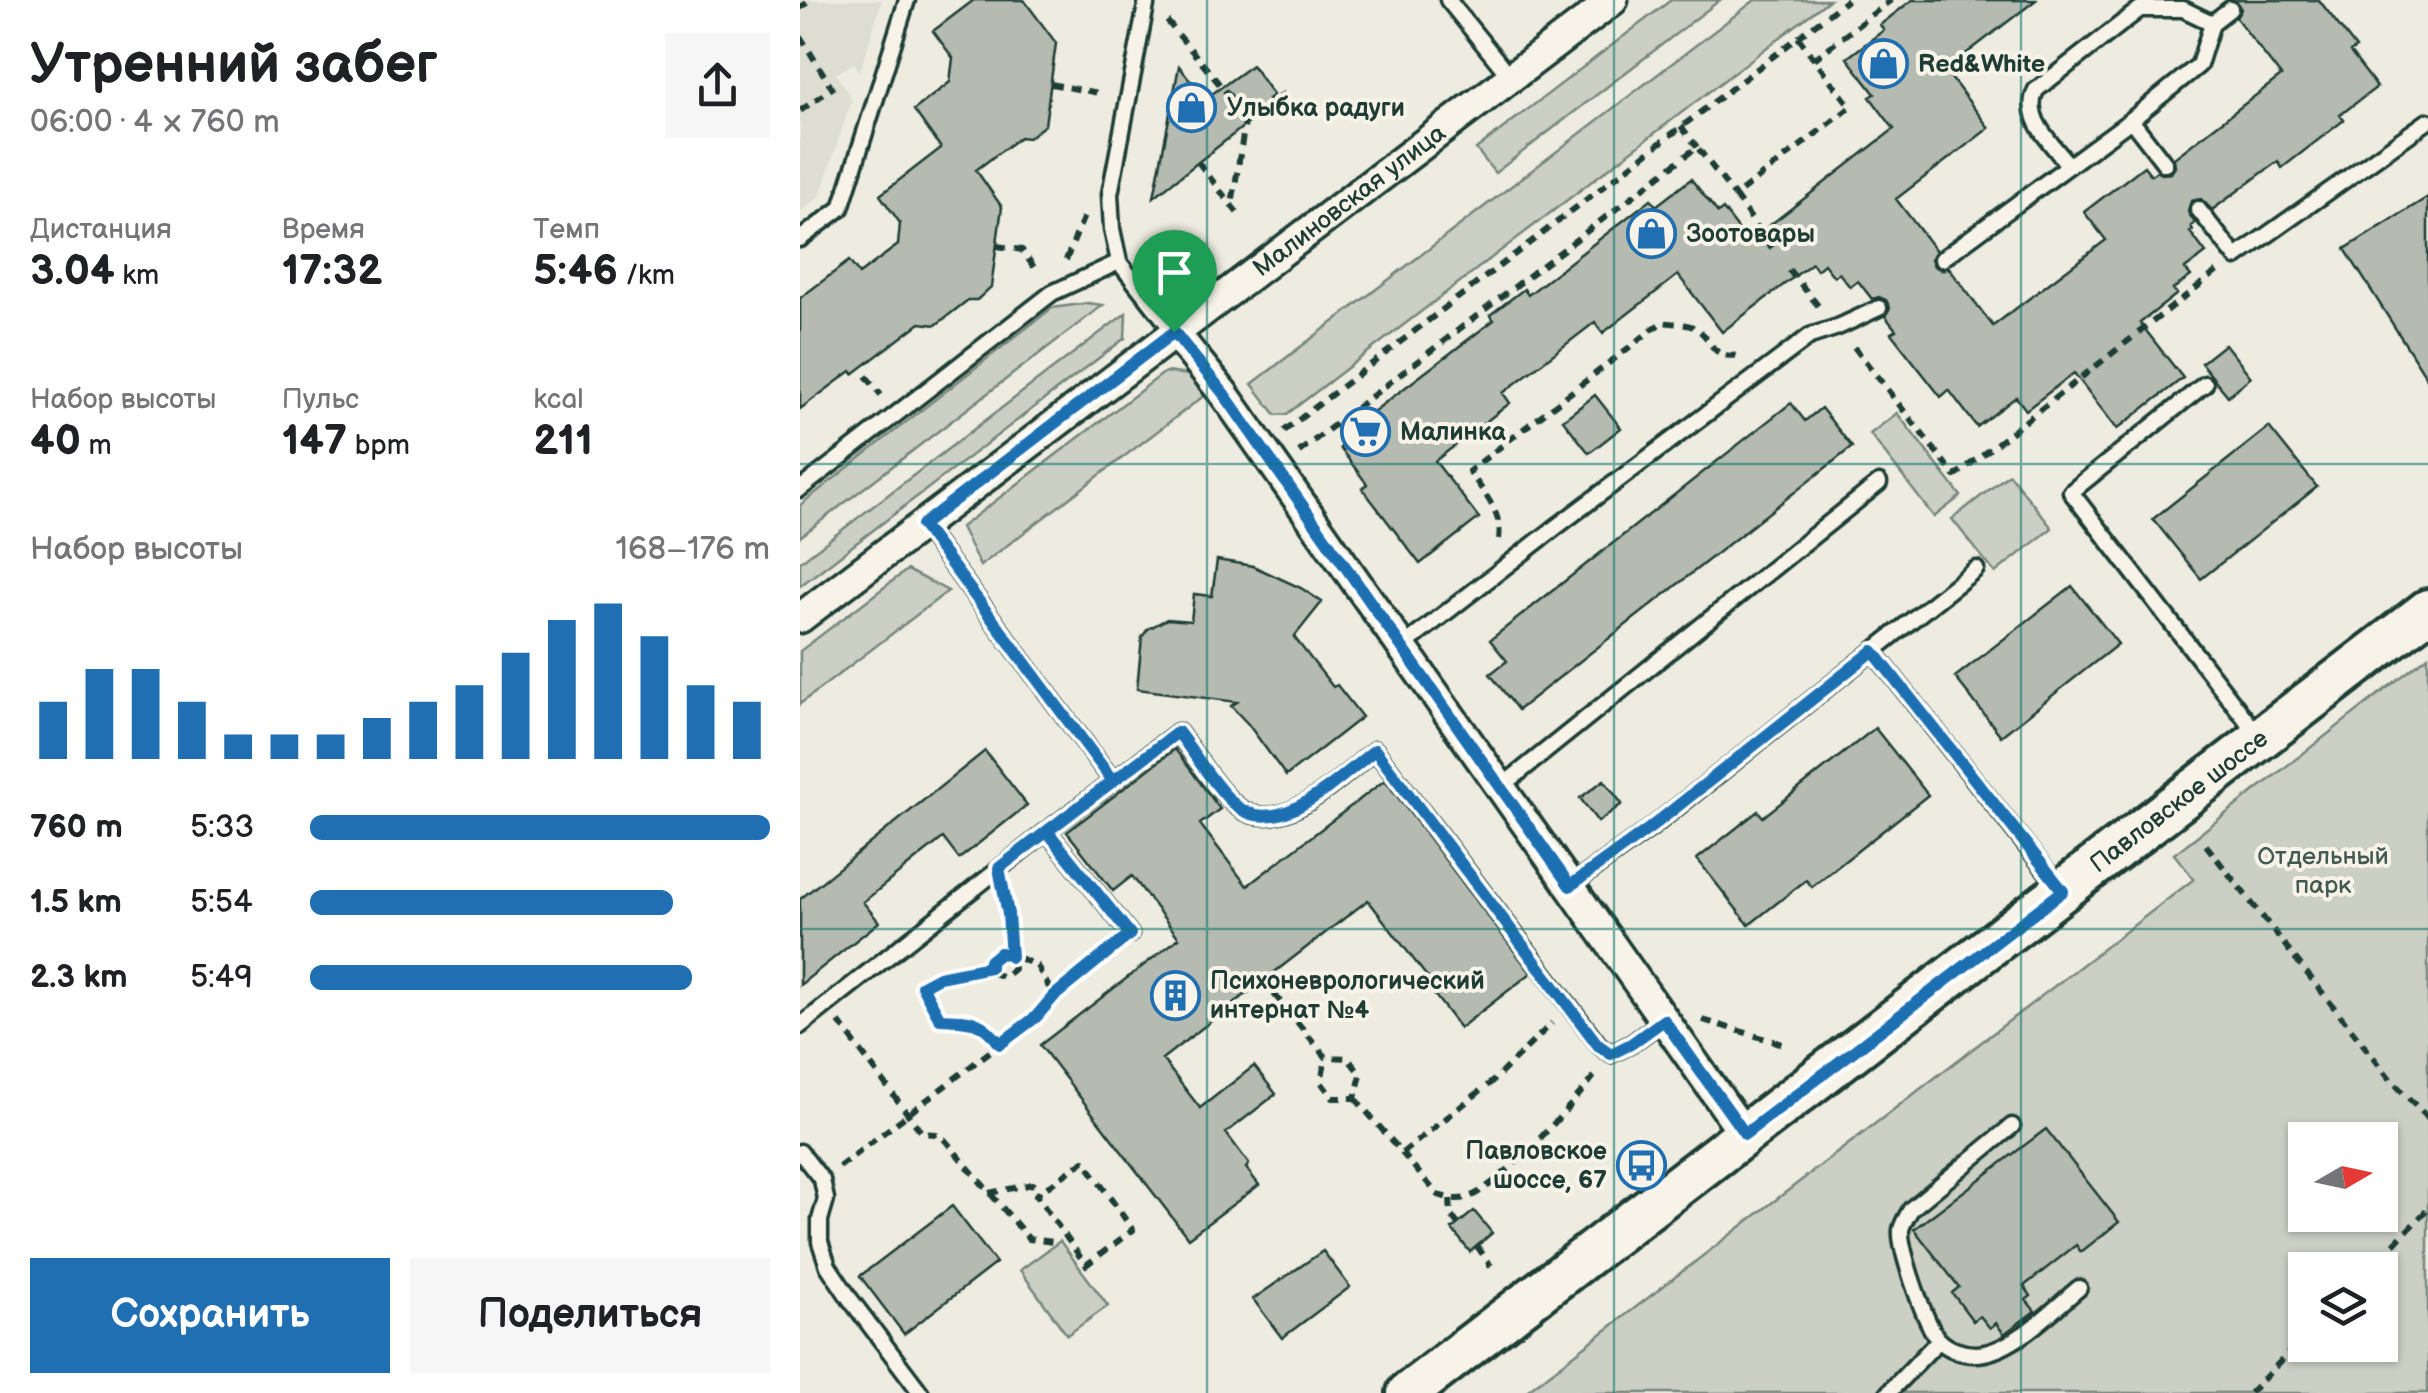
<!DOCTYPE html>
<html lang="ru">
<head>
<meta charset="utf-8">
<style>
  :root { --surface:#fff; --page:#f6f6f6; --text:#202124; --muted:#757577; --accent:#1f6fb2 }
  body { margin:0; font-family:"Balsamiq Sans",sans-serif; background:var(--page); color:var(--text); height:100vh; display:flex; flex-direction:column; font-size:38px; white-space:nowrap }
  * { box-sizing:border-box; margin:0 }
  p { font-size:32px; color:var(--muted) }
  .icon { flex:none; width:55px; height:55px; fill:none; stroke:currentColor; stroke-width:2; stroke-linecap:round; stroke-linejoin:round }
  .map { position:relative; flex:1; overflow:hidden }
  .panel { display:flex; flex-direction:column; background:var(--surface); width:800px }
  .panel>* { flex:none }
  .needle { width:65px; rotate:81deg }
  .controls { position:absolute; left:1488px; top:1122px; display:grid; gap:20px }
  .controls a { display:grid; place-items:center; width:110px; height:110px; border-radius:0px; background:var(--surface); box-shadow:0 2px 8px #0004; font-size:50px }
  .pin { position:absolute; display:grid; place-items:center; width:85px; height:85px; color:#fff; margin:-102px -42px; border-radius:50% 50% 50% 0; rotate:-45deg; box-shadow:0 0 10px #0007 }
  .pin .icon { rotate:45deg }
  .round { display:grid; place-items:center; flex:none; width:105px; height:105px; border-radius:0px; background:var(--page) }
  .summary { display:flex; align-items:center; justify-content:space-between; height:170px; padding:0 30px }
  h1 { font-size:55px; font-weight:800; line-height:75px }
  .metrics { display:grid; grid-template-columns:repeat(3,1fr); gap:15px; height:170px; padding:10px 30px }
  .metrics div { display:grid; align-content:center }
  .metrics b { font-size:42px; font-weight:800 }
  .metrics small { font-size:28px; font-weight:400 }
  .metrics p { font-size:28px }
  .chart { height:280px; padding:20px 30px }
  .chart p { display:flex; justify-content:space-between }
  .chart svg { width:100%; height:180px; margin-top:10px; stroke:var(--accent); stroke-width:6 }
  .cta { display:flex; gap:20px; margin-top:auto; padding:20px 30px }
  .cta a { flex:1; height:115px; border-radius:0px; background:var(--accent); color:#fff; font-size:40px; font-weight:800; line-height:115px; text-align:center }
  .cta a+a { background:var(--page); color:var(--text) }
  ul { padding:0 30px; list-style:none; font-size:32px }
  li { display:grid; grid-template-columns:160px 120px 1fr; align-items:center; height:75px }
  li i { height:25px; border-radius:12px; background:var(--accent) }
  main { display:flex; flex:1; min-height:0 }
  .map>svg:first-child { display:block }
  .built { fill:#ddddd2 }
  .green { fill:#cccfc4; stroke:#76867c; stroke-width:2.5; fill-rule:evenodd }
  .building { fill:#b5bbb0; stroke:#1f3d34; stroke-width:2.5 }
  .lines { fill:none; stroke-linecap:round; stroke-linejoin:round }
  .lane-casing { stroke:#1f3d34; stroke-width:21 }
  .street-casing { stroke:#1f3d34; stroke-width:35 }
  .secondary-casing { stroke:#1f3d34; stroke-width:48 }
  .path { stroke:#1f3d34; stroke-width:6; stroke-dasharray:10 8; stroke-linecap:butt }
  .lane { stroke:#f7f3e8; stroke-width:14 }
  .street { stroke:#f7f3e8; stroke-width:28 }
  .secondary { stroke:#f7f3e8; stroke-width:40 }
  .route-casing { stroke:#fff; stroke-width:20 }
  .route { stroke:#1f6fb2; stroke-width:12 }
  .grid { fill:none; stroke:#0f766e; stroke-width:2.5; stroke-opacity:0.55 }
  .labels { text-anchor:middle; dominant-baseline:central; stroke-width:8; stroke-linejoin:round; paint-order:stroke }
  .poi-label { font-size:25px; font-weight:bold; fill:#1f3d34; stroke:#f7f3e8; text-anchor:start }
  .street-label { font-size:25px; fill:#1f3d34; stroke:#f7f3e8 }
  .park-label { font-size:25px; fill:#425a51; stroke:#f7f3e8 }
</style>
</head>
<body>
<main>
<section class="panel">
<div class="summary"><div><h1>Утренний забег</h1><p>06:00 · 4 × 760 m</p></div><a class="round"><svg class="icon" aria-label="share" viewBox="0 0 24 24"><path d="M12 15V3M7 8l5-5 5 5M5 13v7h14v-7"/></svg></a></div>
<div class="metrics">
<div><p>Дистанция</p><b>3.04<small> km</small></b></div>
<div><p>Время</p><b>17:32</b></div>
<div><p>Темп</p><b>5:46<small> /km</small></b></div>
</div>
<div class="metrics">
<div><p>Набор высоты</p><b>40<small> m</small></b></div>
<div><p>Пульс</p><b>147<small> bpm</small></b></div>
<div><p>kcal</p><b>211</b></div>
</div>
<div class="chart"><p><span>Набор высоты</span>168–176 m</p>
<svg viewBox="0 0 160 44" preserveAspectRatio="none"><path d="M5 44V30M15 44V22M25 44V22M35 44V30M45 44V38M55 44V38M65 44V38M75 44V34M85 44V30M95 44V26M105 44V18M115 44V10M125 44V6M135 44V14M145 44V26M155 44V30"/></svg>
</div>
<ul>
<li><b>760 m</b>5:33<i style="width:100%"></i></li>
<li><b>1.5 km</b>5:54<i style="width:79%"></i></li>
<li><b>2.3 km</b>5:49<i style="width:83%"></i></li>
</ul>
<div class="cta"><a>Сохранить</a><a>Поделиться</a></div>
</section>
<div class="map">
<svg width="1628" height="1393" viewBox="0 0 1628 1393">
  <rect width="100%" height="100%" fill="#eeece1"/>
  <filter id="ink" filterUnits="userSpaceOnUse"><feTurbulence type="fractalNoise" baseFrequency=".01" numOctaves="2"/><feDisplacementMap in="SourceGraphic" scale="20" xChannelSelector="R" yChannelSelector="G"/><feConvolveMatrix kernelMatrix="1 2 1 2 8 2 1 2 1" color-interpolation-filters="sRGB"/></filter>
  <g filter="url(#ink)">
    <path class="built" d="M0,0H82L60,72L54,63L36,74L52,99L20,196L0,212Z"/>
    <path class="green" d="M871,0H920L695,173L676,149Z
      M955,0H1029L487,414L476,415L452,384Z
      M288,303L303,305L0,537V505L252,308Z
      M326,313L325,338L0,586V562Z
      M365,372L390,375L405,395L180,566L161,527Z
      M1097,413L1161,496L1134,517L1070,434Z
      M1209,474L1252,528L1195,573L1152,519Z
      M107,570L148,591L0,704V651Z
      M1628,656V1393H724L1394,879L1374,854ZM1505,1140H1580V1215H1505ZM1505,1270H1580V1345H1505Z
      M260,1241L308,1306L267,1335L220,1270Z"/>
    <path class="building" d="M174,0H224L256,43L245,125L228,138L220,137L176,170L202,207L191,287L177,300H168L136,325L120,323L53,374L51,371L0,409V298L49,261L59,274L98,245L100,223L80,195L141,148L114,110L150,82L153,58L133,31Z
      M1112,0H1236L1145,70L1189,128L1096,199L1136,251L1131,259L1134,266L1142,270L1148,267L1193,326L1306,240L1284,212L1344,166L1351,175L1357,171L1362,174L1371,173L1375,167L1374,158L1481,76L1436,18L1441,9L1435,0H1519L1556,48L1550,52L1577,87L1540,115L1544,120L1482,168L1478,161L1412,210L1401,199L1391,201L1388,212L1395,223L1391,226L1393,230L1390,232L1406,253L1385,269L1391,276L1373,289L1377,294L1340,323L1383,378L1317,429L1274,373L1226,410L1216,397L1177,427L1149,390L1141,397L1091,333L1096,330L1085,316L1090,308L1086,300L1079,297L1072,299L1058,281L1050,287L1039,273L1034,277L1024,264L1017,270L1012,263L922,332L878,275L803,333L795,322L703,393L710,403L635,461L679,518L620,564L562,488L567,484L540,448L574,421L569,415L694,320L690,315L724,289L728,295L851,199L856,206L891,179L918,213L923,209L948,242L1094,129L1070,97L1075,94L1047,58L1084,30L1080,25Z
      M452,65L473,95L468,99L472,104L354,197L379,66L405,99Z
      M1628,197V380L1545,249Z
      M1425,344L1451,377L1428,396L1401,363Z
      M795,395L821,428L789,453L763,420Z
      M991,403L1005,421L1021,408L1052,447L718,710L690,674L707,661L690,640Z
      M1469,427L1517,487L1401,579L1353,519Z
      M417,560L453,566L501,588L522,602L494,637L533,687L537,685L562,717L486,776L448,724L431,706L437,702L337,689L342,637L348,629L367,619L391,621L394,594L412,596Z
      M1272,586L1318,644L1201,736L1155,677Z
      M1075,728L1128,795L1012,887L1006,880L949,925L897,859L958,811L963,817Z
      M375,749L420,809L400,824L447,886L585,780L731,973L660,1028L630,989L634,986L568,900L362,1059L400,1108L454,1066L476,1094L426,1133L449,1164L446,1168L459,1185L388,1238L240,1045L379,938L332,876L313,891L267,832Z
      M185,751L227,805L159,859L143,838L63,902L79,922L0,985V899Z
      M804,780L822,804L798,822L780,798Z
      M1246,1129L1319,1222L1281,1252L1276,1245L1224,1286L1231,1296L1226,1300L1235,1311L1204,1334L1196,1323L1190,1328L1180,1316L1173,1321L1152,1293L1159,1287L1114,1229Z
      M152,1206L196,1263L104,1334L60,1276Z
      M674,1211L692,1233L670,1252L652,1229Z
      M523,1251L550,1287L482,1338L453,1299Z"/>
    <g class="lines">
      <defs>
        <path id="lane" d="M347,0L310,194L312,229L319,262L374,332
          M648,0L711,78
          M1331,120L1365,164
          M1268,165C1252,143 1222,118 1236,90L1340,9H1383L1412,23
          M1398,209L1436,257L1628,121
          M0,239L41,208L107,0
          M1142,259L1331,120L1399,65L1412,23L1430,9
          M1405,384L1271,492L1457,734
          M0,489L252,293L319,262
          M122,525L313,781
          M603,646L756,527L1010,336L1038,327L1079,308
          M1073,651L1176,569
          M701,787L1079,483
          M247,831L330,934
          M770,886L851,828L1073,651L1259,887
          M0,1026L247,831L378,732C395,754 410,780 430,800C475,847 539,778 575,750L799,1045L811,1054L831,1044L864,1020
          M1212,1126L1111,1209C1108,1215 1102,1223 1101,1230C1099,1248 1126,1327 1139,1340C1148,1349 1162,1354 1175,1354C1211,1354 1252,1310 1279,1288
          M0,1152L22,1180L26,1199L20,1220V1242L28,1266L50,1299L121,1393
          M1088,1393L1139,1340"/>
        <g id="street">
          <path d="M374,332L424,394L945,1135"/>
          <path id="s1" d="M0,618L813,0"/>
        </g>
        <g id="secondary">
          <path id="s2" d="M608,1393L1628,610"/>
        </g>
      </defs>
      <use href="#lane" class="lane-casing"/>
      <use href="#street" class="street-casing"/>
      <use href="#secondary" class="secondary-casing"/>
      <path class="path" d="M0,8L7,3
        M367,21L446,116L432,205
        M0,36L32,88L0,111
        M998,37L1014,59
        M251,84L304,94
        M446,116L461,112L485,93
        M881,126L897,147
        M398,162L439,215
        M197,246L222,250L238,273
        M972,248L935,196L1051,107L1014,59L1091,0
        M266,260L284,216
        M989,270L1020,308
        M1054,347L1155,476L1419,270
        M66,376L81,395
        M484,431L1047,0
        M499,452L897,147L935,196
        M699,539C703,513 683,492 669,471L862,322C871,324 887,323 895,328C915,339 908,360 941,355
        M1406,845L1592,1081L1628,1118
        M204,895C209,920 211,945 214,969L204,977L193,973L191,961L200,953C212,954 226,961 237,966L254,996
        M190,967L139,977L122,986L140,1019C170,1019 181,1020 200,1044
        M474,994L526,1057L548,1058L561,1075L555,1098H533L521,1082L526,1057
        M903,1020L983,1044
        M39,1022L122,1133L136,1134L144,1139L229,1239L253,1242L255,1245
        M555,1098L638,1195C648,1198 658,1201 669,1197C703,1184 775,1102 798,1071
        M602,1153L693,1081L752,1023
        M39,1167L235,1017L254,996L313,947
        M189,1193L233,1184L239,1193L236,1195L286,1265L333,1230L284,1161L239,1193
        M650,1199L651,1215L658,1224
        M677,1246L691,1266
        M1569,1270L1628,1209
        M1450,1393L1505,1336"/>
      <use href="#lane" class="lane"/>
      <use href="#street" class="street"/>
      <use href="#secondary" class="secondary"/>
    </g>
  </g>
  <g class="lines" filter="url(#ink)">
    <defs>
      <path id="route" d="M374,332L122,525L313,781L199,868L208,914L211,957L206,954L200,953L190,961V967L139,977L122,986L140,1019C170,1020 181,1019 200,1044L236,1017L254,996L330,934L247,831L378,732C395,754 410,780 430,800C474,847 539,777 575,750L798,1045L811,1054L831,1044L864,1020L945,1134L1263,891L1073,651L850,828L770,886L424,394L374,332"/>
    </defs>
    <use href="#route" class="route-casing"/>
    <use href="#route" class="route"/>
  </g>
  <path class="grid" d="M407,0V1393M814,0V1393M1221,0V1393M0,464H1628M0,929H1628"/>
  <defs>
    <symbol id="shop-ring" viewBox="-11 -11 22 22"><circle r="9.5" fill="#f7f3e8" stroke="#1f6fb2" stroke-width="1.5"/><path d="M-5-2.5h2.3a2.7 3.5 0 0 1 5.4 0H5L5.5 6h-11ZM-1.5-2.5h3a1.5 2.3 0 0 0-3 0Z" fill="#1f6fb2"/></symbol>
    <symbol id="supermarket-ring" viewBox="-11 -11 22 22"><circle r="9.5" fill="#f7f3e8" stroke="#1f6fb2" stroke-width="1.5"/><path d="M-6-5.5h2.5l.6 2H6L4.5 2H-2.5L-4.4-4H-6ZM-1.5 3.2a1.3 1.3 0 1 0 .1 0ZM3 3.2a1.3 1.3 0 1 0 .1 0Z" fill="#1f6fb2"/></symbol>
    <symbol id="building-ring" viewBox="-11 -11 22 22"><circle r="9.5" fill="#f7f3e8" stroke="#1f6fb2" stroke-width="1.5"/><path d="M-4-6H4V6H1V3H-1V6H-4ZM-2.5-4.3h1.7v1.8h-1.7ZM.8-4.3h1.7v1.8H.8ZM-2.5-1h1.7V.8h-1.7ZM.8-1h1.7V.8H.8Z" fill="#1f6fb2"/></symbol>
    <symbol id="bus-ring" viewBox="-11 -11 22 22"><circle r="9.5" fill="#f7f3e8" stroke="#1f6fb2" stroke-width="1.5"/><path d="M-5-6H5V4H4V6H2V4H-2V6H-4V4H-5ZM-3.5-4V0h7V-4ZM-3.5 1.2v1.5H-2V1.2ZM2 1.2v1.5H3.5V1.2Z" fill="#1f6fb2"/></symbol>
  </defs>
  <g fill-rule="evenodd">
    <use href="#shop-ring" x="1056" y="36" width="55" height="55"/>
    <use href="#shop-ring" x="364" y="80" width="55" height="55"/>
    <use href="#shop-ring" x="824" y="206" width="55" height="55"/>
    <use href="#supermarket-ring" x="538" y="404" width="55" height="55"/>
    <use href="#building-ring" x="348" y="968" width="55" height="55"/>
    <use href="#bus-ring" x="814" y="1138" width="55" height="55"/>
  </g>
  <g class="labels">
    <g class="poi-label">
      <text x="1118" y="64">Red&amp;White</text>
      <text x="427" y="108">Улыбка радуги</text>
      <text x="886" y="234">Зоотовары</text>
      <text x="600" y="432">Малинка</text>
      <text x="410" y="981">Психоневрологический<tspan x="410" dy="29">интернат №4</tspan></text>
      <text x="807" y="1151" text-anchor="end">Павловское<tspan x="807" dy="29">шоссе, 67</tspan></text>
    </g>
    <g class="street-label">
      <text stroke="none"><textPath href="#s1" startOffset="690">Малиновская улица</textPath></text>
      <text stroke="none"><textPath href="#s2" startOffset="972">Павловское шоссе</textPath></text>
    </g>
    <g class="park-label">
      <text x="1523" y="856">Отдельный<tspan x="1523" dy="29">парк</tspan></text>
    </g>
  </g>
</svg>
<div class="controls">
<a><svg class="needle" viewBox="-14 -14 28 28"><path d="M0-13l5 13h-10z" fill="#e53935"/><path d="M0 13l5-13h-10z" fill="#757577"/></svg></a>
<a><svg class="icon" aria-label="layers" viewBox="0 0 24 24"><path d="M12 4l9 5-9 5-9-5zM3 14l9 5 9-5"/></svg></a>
</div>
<div class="pin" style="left:374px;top:332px;background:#1e9e55"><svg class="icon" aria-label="arrive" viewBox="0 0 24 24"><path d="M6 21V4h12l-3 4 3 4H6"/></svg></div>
</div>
</main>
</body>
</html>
